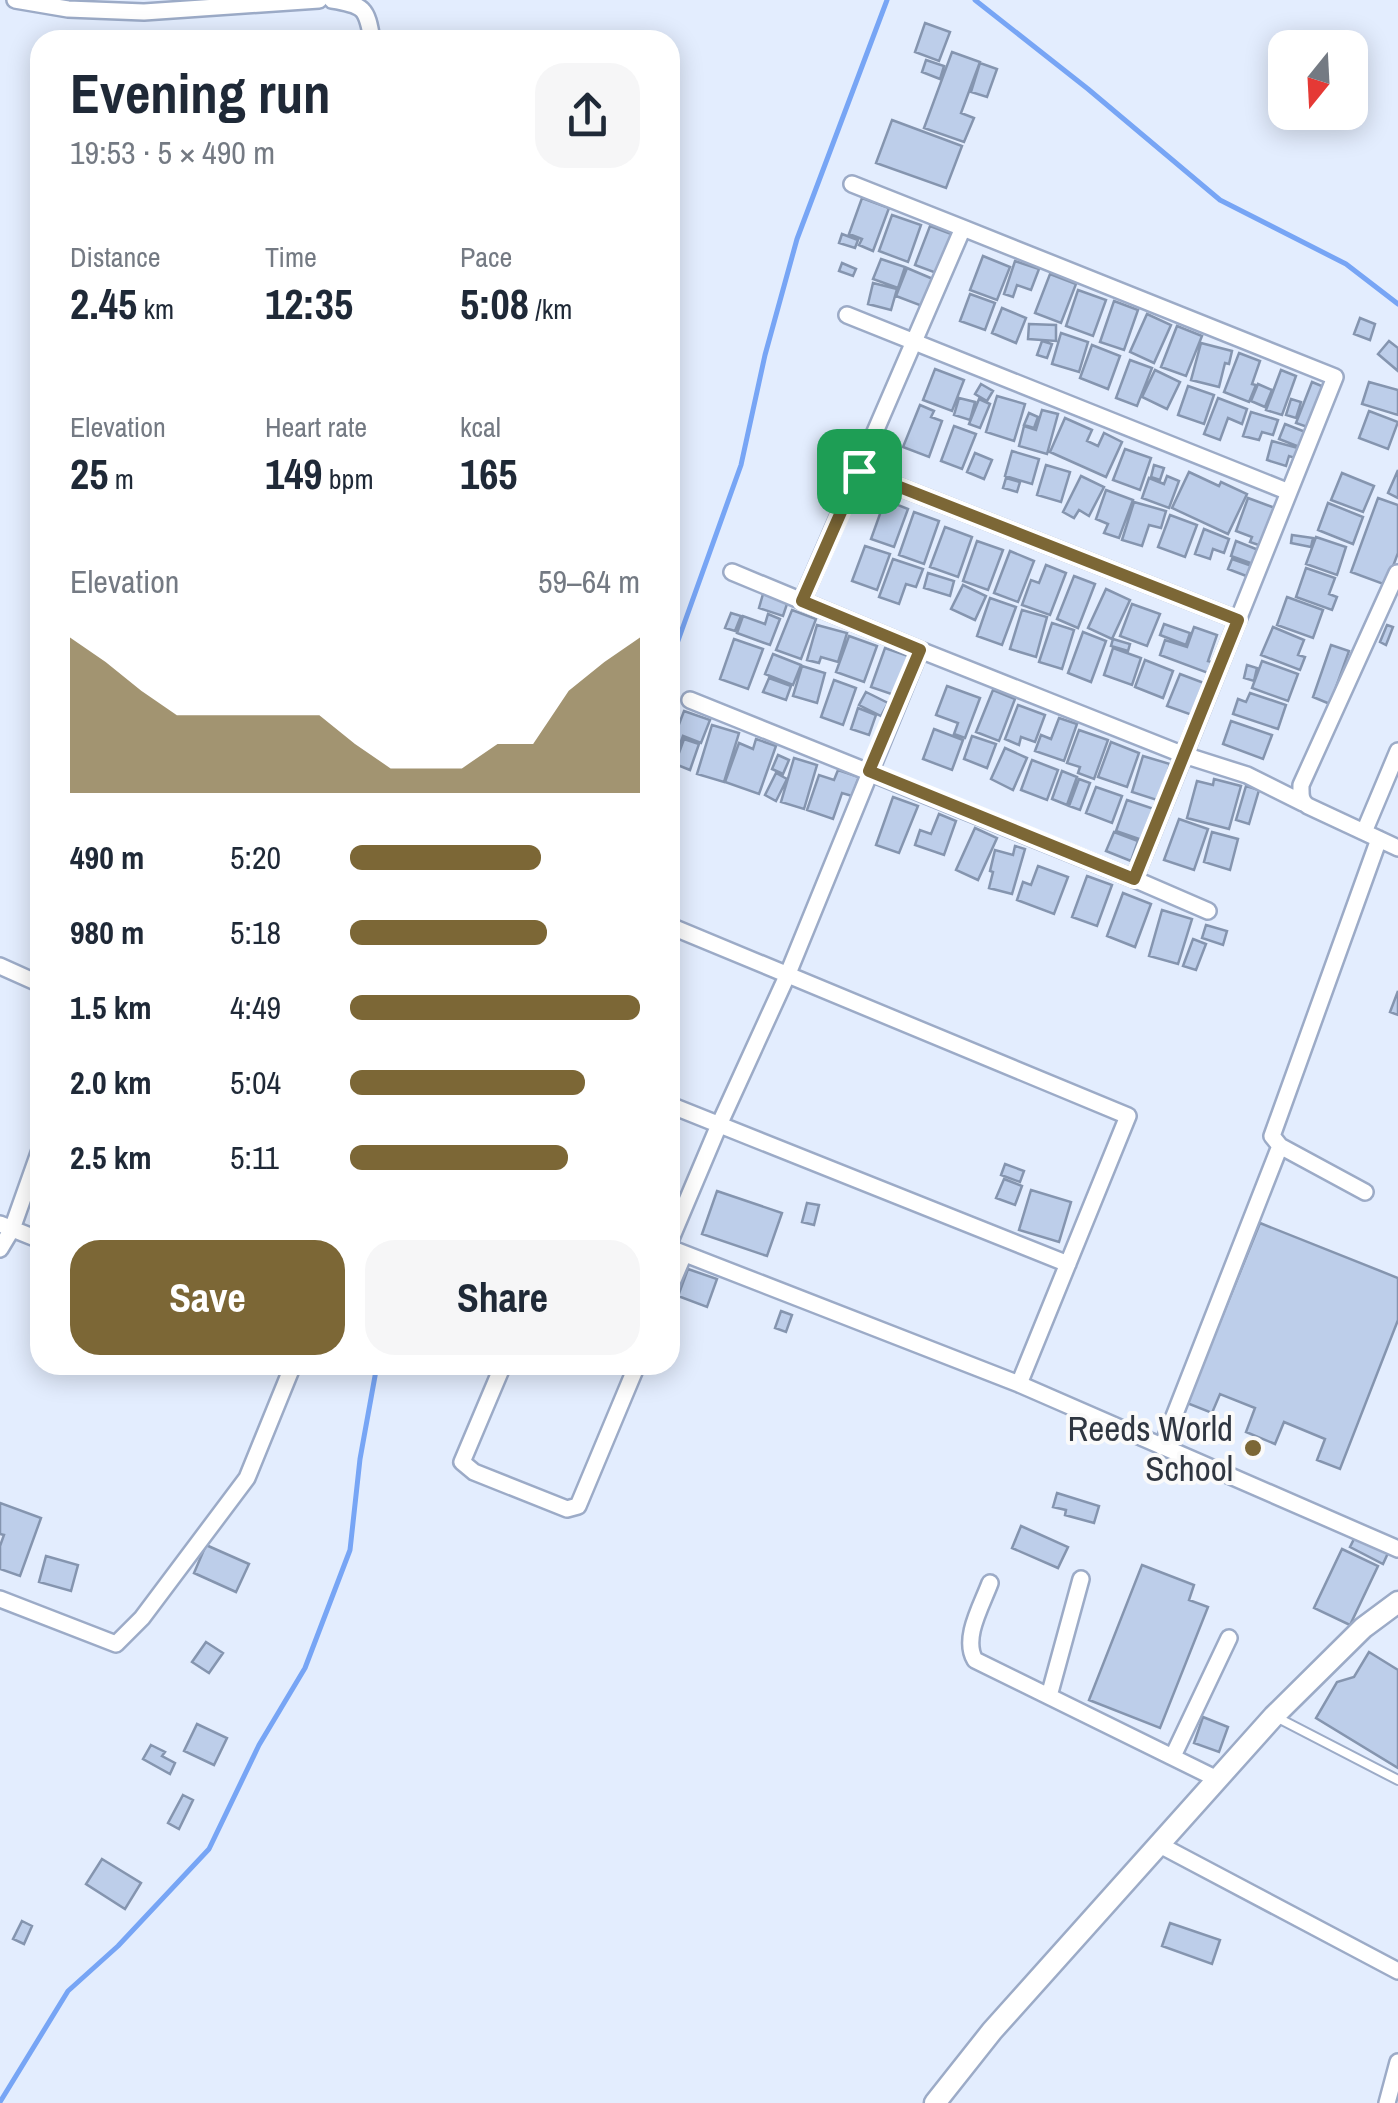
<!DOCTYPE html>
<html lang="en">
<head>
<meta charset="utf-8">
<style>
  :root { --surface:#fff; --page:#f6f6f7; --text:#1f2937; --muted:#747a83; --accent:#7c6736 }
  body { margin:0; font-family:"Archivo Narrow",sans-serif; background:var(--page); color:var(--text); height:100vh; display:flex; flex-direction:column; font-size:38px; white-space:nowrap }
  * { box-sizing:border-box; margin:0 }
  p { font-size:32px; color:var(--muted) }
  .icon { flex:none; width:55px; height:55px; fill:none; stroke:currentColor; stroke-width:2; stroke-linecap:round; stroke-linejoin:round }
  .map { position:relative; flex:1; overflow:hidden }
  .sheet { position:absolute; left:30px; top:30px; width:650px; height:1345px; display:flex; flex-direction:column; background:var(--surface); border-radius:30px; box-shadow:0 5px 25px #0003 }
  .sheet>* { flex:none }
  .needle { width:65px; rotate:198deg }
  .controls { position:absolute; left:1268px; top:30px; display:grid; gap:20px }
  .controls a { display:grid; place-items:center; width:100px; height:100px; border-radius:20px; background:var(--surface); box-shadow:0 5px 25px #0003; font-size:50px }
  .pin { position:absolute; display:grid; place-items:center; width:85px; height:85px; color:#fff; margin:-42px; border-radius:20px; box-shadow:0 5px 15px #0006 }
  .round { display:grid; place-items:center; flex:none; width:105px; height:105px; border-radius:30px; background:var(--page) }
  .summary { display:flex; align-items:center; justify-content:space-between; height:170px; padding:0 40px }
  h1 { font-size:55px; font-weight:700; line-height:75px }
  .metrics { display:grid; grid-template-columns:repeat(3,1fr); gap:15px; height:170px; padding:10px 40px }
  .metrics div { display:grid; align-content:center }
  .metrics b { font-size:42px; font-weight:700 }
  .metrics small { font-size:28px; font-weight:400 }
  .metrics p { font-size:28px }
  .chart { height:280px; padding:20px 40px }
  .chart p { display:flex; justify-content:space-between }
  .chart svg { width:100%; height:180px; margin-top:10px; fill:var(--accent); opacity:.7 }
  .action { display:flex; gap:20px; margin-top:auto; padding:20px 40px }
  .action a { flex:1; height:115px; border-radius:30px; background:var(--accent); color:#fff; font-size:40px; font-weight:700; line-height:115px; text-align:center }
  .action a+a { background:var(--page); color:var(--text) }
  ul { padding:0 40px; list-style:none; font-size:32px }
  li { display:grid; grid-template-columns:160px 120px 1fr; align-items:center; height:75px }
  li i { height:25px; border-radius:12px; background:var(--accent) }
  .map>svg:first-child { display:block }
  .lines { fill:none; stroke-linecap:round; stroke-linejoin:round }
  .stream { stroke:#77a5f5; stroke-width:5 }
  .building { fill:#bdceea; stroke:#8595af; stroke-width:2.5 }
  .lane-casing { stroke:#9cabc7; stroke-width:12 }
  .street-casing { stroke:#9cabc7; stroke-width:20 }
  .secondary-casing { stroke:#9cabc7; stroke-width:25 }
  .lane { stroke:#fff; stroke-width:8 }
  .street { stroke:#fff; stroke-width:15 }
  .secondary { stroke:#fff; stroke-width:20 }
  .route-casing { stroke:#fff; stroke-width:20 }
  .route { stroke:#7c6736; stroke-width:12 }
  .poi-dot { fill:#7c6736; stroke:#fafafa; stroke-width:4 }
  .labels { text-anchor:middle; dominant-baseline:central; stroke-width:8; stroke-linejoin:round; paint-order:stroke }
  .poi-label { font-size:35px; fill:#2f3641; stroke:#fafafa; text-anchor:end }
</style>
</head>
<body>
<div class="map">
<svg width="1398" height="2103" viewBox="0 0 1398 2103">
  <rect width="100%" height="100%" fill="#e3edfe"/>
  <g class="lines">
    <path class="stream" d="M975,0L1088,89L1220,200L1346,264L1398,304
      M670,663L741,465L765,355L797,239L887,0
      M0,2102L68,1991L118,1946L209,1849L259,1745L305,1668L350,1550L360,1459L377,1365"/>
  </g>
  <path class="building" d="M925,23L950,32L939,61L915,52Z
    M952,52L980,62L961,113L974,118L964,142L924,128Z
    M926,60L944,66L940,79L922,72Z
    M980,63L997,69L987,97L971,92Z
    M892,120L962,146L946,188L876,163Z
    M862,198L889,208L873,251L859,245L862,239L849,234Z
    M892,215L921,225L908,262L879,251Z
    M930,226L954,235L939,274L915,265Z
    M842,234L858,240L855,248L839,243Z
    M983,256L1010,267L997,300L970,290Z
    M881,259L905,267L898,288L873,279Z
    M1015,261L1039,269L1031,290L1017,285L1013,297L1004,294Z
    M842,263L856,269L853,276L839,271Z
    M907,268L933,279L922,306L896,296Z
    M1050,274L1076,284L1061,323L1035,313Z
    M873,283L897,289L891,310L868,304Z
    M1078,290L1106,300L1093,336L1066,326Z
    M970,294L995,303L985,330L960,321Z
    M1114,301L1138,310L1124,350L1100,342Z
    M1002,308L1026,318L1016,343L992,333Z
    M1147,314L1171,325L1154,363L1130,352Z
    M1360,318L1375,324L1370,340L1354,334Z
    M1029,324L1056,325V341L1028,339Z
    M1177,326L1202,336L1186,376L1161,367Z
    M1061,333L1088,342L1079,372L1052,364Z
    M1042,341L1052,344L1047,358L1037,355Z
    M1389,341L1398,348V371L1378,354Z
    M1201,343L1232,351L1229,364L1225,363L1219,387L1191,380Z
    M1092,345L1120,356L1108,389L1080,378Z
    M1239,353L1260,361L1252,384L1256,385L1249,402L1224,392Z
    M1130,360L1152,368L1137,406L1116,398Z
    M935,369L964,380L952,411L923,400Z
    M1155,370L1180,382L1167,409L1142,397Z
    M1281,370L1296,376L1282,415L1266,410Z
    M1312,382L1329,389L1313,429L1296,423Z
    M1369,382L1398,390V415L1362,404Z
    M981,384L993,391L987,401L975,394Z
    M1258,384L1272,390L1265,407L1251,401Z
    M1188,386L1214,395L1204,424L1178,415Z
    M997,396L1025,404L1014,441L986,432Z
    M959,398L975,402L970,420L954,415Z
    M1218,398L1247,409L1242,424L1228,418L1220,440L1204,434Z
    M979,399L990,404L980,428L969,424Z
    M1291,399L1301,402L1296,418L1286,415Z
    M920,405L934,411L931,417L942,421L929,457L903,447Z
    M1042,410L1058,414L1047,454L1019,446L1024,426L1036,430Z
    M1369,411L1398,422L1388,449L1359,438Z
    M1251,412L1278,420L1273,435L1262,432L1259,440L1243,436Z
    M1029,413L1038,417L1034,428L1024,425Z
    M1065,418L1092,430L1087,441L1098,446L1104,433L1122,442L1106,477L1050,452Z
    M1285,424L1308,433L1302,448L1279,439Z
    M954,426L976,434L962,469L941,461Z
    M1272,441L1298,448L1295,458L1289,456L1286,466L1267,460Z
    M1125,449L1151,458L1140,490L1113,480Z
    M1012,451L1039,459L1032,484L1005,476Z
    M975,453L992,460L984,479L967,472Z
    M1046,465L1070,472L1061,502L1037,495Z
    M1154,465L1164,468L1160,480L1151,477Z
    M1398,470V498L1388,493Z
    M1189,472L1219,486L1221,482L1247,494L1228,534L1172,508Z
    M1342,473L1374,486L1363,512L1331,500Z
    M1081,476L1104,487L1089,516L1079,510L1074,518L1063,512Z
    M1167,476L1179,481L1169,508L1142,498L1149,478L1164,484Z
    M1006,478L1020,482L1017,492L1003,488Z
    M1106,490L1133,500L1119,538L1104,533L1108,524L1096,519Z
    M1248,498L1278,509L1264,547L1250,542L1252,537L1236,531Z
    M1378,498L1398,505V553L1386,585L1351,572Z
    M885,500L908,509L894,547L871,539Z
    M1134,502L1166,511L1161,528L1149,525L1142,546L1122,540Z
    M1328,503L1363,517L1353,544L1318,530Z
    M914,512L939,521L924,564L899,555Z
    M1170,515L1197,525L1185,557L1158,547Z
    M945,527L972,537L958,577L930,567Z
    M1204,529L1229,539L1224,553L1213,549L1210,559L1195,554Z
    M1292,535L1313,538L1311,547L1291,543Z
    M1316,537L1346,547L1337,575L1306,564Z
    M977,541L1003,550L988,590L963,581Z
    M1236,541L1261,551L1256,565L1231,556Z
    M865,546L890,554L877,590L852,581Z
    M1010,551L1034,561L1018,602L994,593Z
    M893,559L923,569L916,587L906,584L899,604L879,597Z
    M1232,559L1252,566L1249,577L1228,569Z
    M1046,565L1066,573L1050,615L1022,605L1031,580L1039,583Z
    M1306,568L1335,578L1329,594L1337,597L1332,610L1296,597Z
    M928,573L954,581L950,596L924,588Z
    M1074,576L1095,584L1078,628L1057,619Z
    M963,585L986,596L975,620L951,609Z
    M1106,589L1130,600L1112,639L1088,628Z
    M763,594L788,601L783,616L759,608Z
    M1287,597L1323,610L1313,638L1277,625Z
    M990,598L1016,607L1002,645L977,636Z
    M1132,604L1160,614L1147,646L1120,636Z
    M792,610L816,619L801,659L776,650Z
    M1022,610L1047,617L1036,657L1010,649Z
    M731,613L741,616L735,631L725,628Z
    M768,614L780,619L770,645L737,633L743,616L765,624Z
    M1052,623L1074,630L1062,669L1039,662Z
    M1164,624L1190,633L1186,645L1160,635Z
    M817,625L847,633L838,662L821,657L819,663L807,660Z
    M1387,625L1393,627L1386,645L1380,642Z
    M1194,627L1217,635L1208,661L1212,662L1208,673L1160,655L1165,640L1187,647Z
    M1273,627L1304,640L1298,655L1305,657L1300,670L1261,655Z
    M1083,632L1106,641L1091,682L1068,673Z
    M849,636L877,646L864,682L836,672Z
    M734,639L763,649L748,689L720,679Z
    M1113,639L1130,644L1128,651L1111,646Z
    M1331,645L1349,651L1330,704L1313,697Z
    M885,648L911,657L897,696L871,687Z
    M1113,648L1141,658L1132,685L1104,675Z
    M773,654L801,665L793,685L765,674Z
    M1145,660L1173,671L1163,698L1135,687Z
    M1262,661L1298,674L1288,701L1252,688Z
    M1247,665L1257,668L1254,681L1244,678Z
    M802,666L825,673L817,703L793,696Z
    M1180,674L1204,683L1192,715L1167,706Z
    M769,678L791,686L786,700L763,692Z
    M834,680L856,688L843,725L821,717Z
    M947,686L980,698L965,738L954,734L958,723L936,715Z
    M993,690L1015,699L999,741L976,732Z
    M866,692L888,703L881,716L859,705Z
    M1250,693L1286,705L1278,729L1233,714L1238,699L1246,702Z
    M1018,705L1045,715L1035,742L1021,737L1019,745L1005,739Z
    M858,708L876,715L869,735L851,729Z
    M684,711L710,720L701,743L683,736L675,758L670,756V748Z
    M1059,718L1077,724L1064,761L1035,751L1041,735L1051,739Z
    M1231,721L1272,735L1263,759L1223,744Z
    M712,725L739,733L724,782L697,774Z
    M934,729L963,740L952,770L923,759Z
    M1079,730L1108,740L1094,779L1078,773L1080,767L1067,763Z
    M972,736L996,744L987,768L964,759Z
    M684,739L699,744L690,770L675,764Z
    M756,739L776,746L759,794L725,782L739,743L753,749Z
    M1111,742L1139,753L1127,787L1098,777Z
    M1005,748L1027,758L1013,790L991,779Z
    M778,755L789,760L783,774L772,769Z
    M1143,756L1170,764L1160,801L1132,792Z
    M794,758L817,765L804,809L781,802Z
    M1032,760L1058,770L1047,800L1021,790Z
    M838,770L859,777L852,796L842,793L833,819L807,810L819,775L834,780Z
    M1062,771L1077,777L1067,805L1052,799Z
    M776,773L787,779L776,801L765,795Z
    M1079,779L1090,783L1080,810L1069,806Z
    M1214,779L1241,786L1229,829L1187,818L1197,781L1213,785Z
    M1246,786L1259,790L1249,824L1236,820Z
    M1096,787L1122,796L1112,823L1086,813Z
    M893,797L918,806L899,853L876,845Z
    M1127,800L1154,809L1142,840L1116,831Z
    M939,814L956,821L944,855L915,845L920,830L931,834Z
    M1179,819L1208,829L1194,870L1164,860Z
    M975,828L997,838L978,880L956,870Z
    M1114,832L1138,841L1131,861L1106,851Z
    M1212,832L1238,839L1230,870L1204,862Z
    M1015,846L1025,849L1012,894L989,888L993,872L990,871L995,850L1013,855Z
    M1038,866L1068,877L1054,914L1017,900L1023,882L1031,885Z
    M1087,876L1112,885L1097,926L1072,917Z
    M1123,893L1151,904L1135,947L1107,936Z
    M1162,910L1192,919L1178,964L1149,956Z
    M1206,925L1227,931L1223,945L1202,938Z
    M1193,939L1206,944L1196,970L1183,966Z
    M1398,991V1015L1390,1012Z
    M1005,1164L1024,1171L1020,1182L1001,1175Z
    M1004,1179L1022,1186L1015,1205L996,1198Z
    M1031,1190L1071,1202L1059,1242L1019,1230Z
    M717,1191L782,1213L767,1256L702,1234Z
    M807,1203L819,1205L814,1225L802,1222Z
    M1260,1223L1398,1278V1320L1340,1469L1317,1460L1325,1439L1284,1422L1275,1444L1246,1432L1255,1408L1220,1394L1212,1413L1187,1403Z
    M688,1269L717,1279L707,1307L678,1296Z
    M781,1311L792,1315L786,1332L775,1328Z
    M1057,1493L1099,1506L1094,1523L1065,1515L1066,1510L1053,1507Z
    M0,1503L41,1518L20,1576L0,1569V1546L4,1535L0,1534Z
    M1021,1526L1068,1547L1058,1568L1012,1548Z
    M1355,1537L1388,1553L1383,1564L1350,1547Z
    M206,1545L249,1564L236,1592L194,1573Z
    M1342,1549L1378,1566L1350,1625L1314,1608Z
    M46,1556L78,1565L71,1591L39,1582Z
    M1142,1565L1194,1585L1189,1600L1208,1607L1160,1728L1089,1700Z
    M206,1642L223,1653L209,1673L192,1662Z
    M1369,1652L1398,1670V1768L1316,1718L1337,1682L1354,1677Z
    M1203,1717L1228,1727L1219,1752L1194,1743Z
    M197,1724L227,1738L214,1765L184,1751Z
    M151,1745L165,1752L162,1756L175,1763L170,1774L143,1759Z
    M183,1795L193,1800L179,1829L168,1823Z
    M102,1859L141,1883L125,1909L86,1884Z
    M22,1921L32,1926L24,1944L13,1939Z
    M1170,1923L1220,1940L1212,1964L1162,1946Z"/>
  <g class="lines">
    <defs>
      <path id="lane" d="M1278,1718L1398,1780"/>
      <path id="street" d="M15,0L68,9L144,12L319,0
        M332,0C364,5 367,8 372,40
        M852,184L963,228
        M847,315L1289,492
        M859,471L1238,620
        M1397,573L1301,785C1301,794 1300,801 1308,806L1398,848
        M802,601L963,228L1335,377L1184,755L920,650
        M690,700L1134,879L1184,755L1247,775L1303,803
        M1364,832L1398,751
        M1134,879L1208,911
        M670,926L1128,1116L1019,1384
        M0,966L40,984
        M670,1105L1068,1264
        M1365,1192L1280,1146L1272,1136L1379,839
        M0,1224L40,1240
        M670,1241L719,1125L787,976L920,650L732,572
        M670,1248L1019,1384L1398,1549
        M0,1249L12,1229L40,1150
        M670,1287L684,1254
        M503,1365L462,1462L474,1472L567,1509L578,1506L637,1365
        M1162,1447L1280,1146
        M990,1583C982,1605 962,1638 975,1660L1217,1779
        M0,1599L116,1644L142,1618L247,1478L293,1365
        M1049,1696L1081,1579
        M1173,1756L1229,1638
        M1158,1844L1398,1971
        M1387,2103L1398,2062"/>
      <path id="secondary" d="M935,2103L992,2031L1274,1716L1363,1628L1398,1602"/>
    </defs>
    <use href="#lane" class="lane-casing"/>
    <use href="#street" class="street-casing"/>
    <use href="#secondary" class="secondary-casing"/>
    <use href="#lane" class="lane"/>
    <use href="#street" class="street"/>
    <use href="#secondary" class="secondary"/>
  </g>
  <g class="lines">
    <defs>
      <path id="route" d="M859,471L1238,620L1134,879L869,771L920,650L802,601Z"/>
    </defs>
    <use href="#route" class="route-casing"/>
    <use href="#route" class="route"/>
  </g>
  <circle class="poi-dot" cx="1253" cy="1448" r="10"/>
  <g class="labels">
    <g class="poi-label">
      <text x="1233" y="1428">Reeds World<tspan x="1233" dy="40">School</tspan></text>
    </g>
  </g>
</svg>
<div class="controls">
<a><svg class="needle" viewBox="-14 -14 28 28"><path d="M0-13l5 13h-10z" fill="#e53935"/><path d="M0 13l5-13h-10z" fill="#747a83"/></svg></a>
</div>
<div class="pin" style="left:859px;top:471px;background:#1e9e55"><svg class="icon" aria-label="arrive" viewBox="0 0 24 24"><path d="M6 21V4h12l-3 4 3 4H6"/></svg></div>
<section class="sheet">
<div class="summary"><div><h1>Evening run</h1><p>19:53 · 5 × 490 m</p></div><a class="round"><svg class="icon" aria-label="share" viewBox="0 0 24 24"><path d="M12 15V3M7 8l5-5 5 5M5 13v7h14v-7"/></svg></a></div>
<div class="metrics">
<div><p>Distance</p><b>2.45<small> km</small></b></div>
<div><p>Time</p><b>12:35</b></div>
<div><p>Pace</p><b>5:08<small> /km</small></b></div>
</div>
<div class="metrics">
<div><p>Elevation</p><b>25<small> m</small></b></div>
<div><p>Heart rate</p><b>149<small> bpm</small></b></div>
<div><p>kcal</p><b>165</b></div>
</div>
<div class="chart"><p><span>Elevation</span>59–64 m</p>
<svg viewBox="0 0 160 44" preserveAspectRatio="none"><path d="M0 44V6L10 12L20 19L30 25L40 25L50 25L60 25L70 25L80 32L90 38L100 38L110 38L120 32L130 32L140 19L150 12L160 6V44z"/></svg>
</div>
<ul>
<li><b>490 m</b>5:20<i style="width:66%"></i></li>
<li><b>980 m</b>5:18<i style="width:68%"></i></li>
<li><b>1.5 km</b>4:49<i style="width:100%"></i></li>
<li><b>2.0 km</b>5:04<i style="width:81%"></i></li>
<li><b>2.5 km</b>5:11<i style="width:75%"></i></li>
</ul>
<div class="action"><a>Save</a><a>Share</a></div>
</section>
</div>
</body>
</html>
